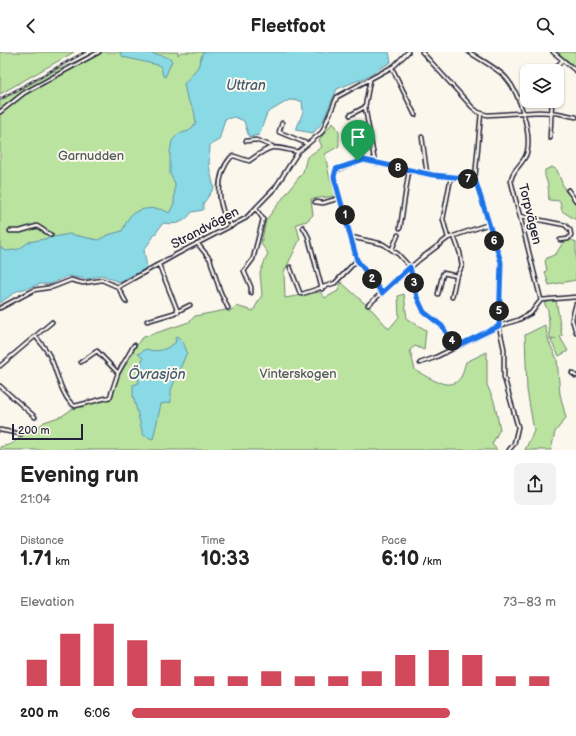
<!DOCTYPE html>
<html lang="en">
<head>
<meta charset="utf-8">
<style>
  :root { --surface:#fff; --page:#f2f2f2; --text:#222; --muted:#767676; --accent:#d1495b }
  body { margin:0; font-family:"Balsamiq Sans",sans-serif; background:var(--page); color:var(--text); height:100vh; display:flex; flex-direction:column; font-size:15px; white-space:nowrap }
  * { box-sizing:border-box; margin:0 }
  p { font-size:13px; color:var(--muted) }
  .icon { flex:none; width:22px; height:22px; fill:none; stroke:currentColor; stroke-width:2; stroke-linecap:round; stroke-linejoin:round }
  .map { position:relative; height:398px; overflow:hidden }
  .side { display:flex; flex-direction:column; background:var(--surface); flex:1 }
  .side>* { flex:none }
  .tools { position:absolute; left:520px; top:12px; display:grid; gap:8px }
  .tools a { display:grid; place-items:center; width:44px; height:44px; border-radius:8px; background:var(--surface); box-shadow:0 1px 3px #0004; font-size:20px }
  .scale { position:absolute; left:12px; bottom:10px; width:71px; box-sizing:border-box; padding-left:4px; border:2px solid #22223b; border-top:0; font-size:11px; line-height:14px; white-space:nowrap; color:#22223b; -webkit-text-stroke:3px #fbf7ec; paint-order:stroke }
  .pin { position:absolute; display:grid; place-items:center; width:34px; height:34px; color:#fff; margin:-41px -17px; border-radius:50% 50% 50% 0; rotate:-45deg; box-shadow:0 0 4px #0007 }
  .pin .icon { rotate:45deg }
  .km { position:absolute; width:20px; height:20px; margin:-10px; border-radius:50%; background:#222; color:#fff; font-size:11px; line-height:20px; text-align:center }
  .round { display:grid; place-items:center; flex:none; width:42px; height:42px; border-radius:8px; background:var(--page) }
  .head { display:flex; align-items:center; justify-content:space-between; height:68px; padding:0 20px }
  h1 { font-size:22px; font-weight:800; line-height:30px }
  .stats { display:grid; grid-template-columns:repeat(3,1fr); gap:6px; height:68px; padding:4px 20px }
  .stats div { display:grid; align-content:center }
  .stats b { font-size:20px; font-weight:800 }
  .stats small { font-size:11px; font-weight:400 }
  .stats p { font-size:11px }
  .chart { height:112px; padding:8px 20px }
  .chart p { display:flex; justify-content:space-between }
  .chart svg { width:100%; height:72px; margin-top:4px; stroke:var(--accent); stroke-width:6 }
  ul { padding:0 20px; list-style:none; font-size:13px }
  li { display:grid; grid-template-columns:64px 48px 1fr; align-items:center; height:30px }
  li i { height:10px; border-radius:5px; background:var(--accent) }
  header { display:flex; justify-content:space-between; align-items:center; height:52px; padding:0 20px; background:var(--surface); font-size:18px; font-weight:800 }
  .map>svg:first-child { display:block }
  .green { fill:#bae39f; stroke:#6e826d }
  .water { fill:#8adae5; stroke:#6090a1 }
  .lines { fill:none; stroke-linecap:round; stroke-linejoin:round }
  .minor-casing { stroke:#22223b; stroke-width:5.5 }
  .minor { stroke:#fbf7ec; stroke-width:2.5 }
  .rail-casing { stroke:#22223b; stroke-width:2.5 }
  .rail { stroke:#fbf7ec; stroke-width:1; stroke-dasharray:3; stroke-linecap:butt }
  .route-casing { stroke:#fff; stroke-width:8 }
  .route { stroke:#1a73e8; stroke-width:5 }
  .labels { text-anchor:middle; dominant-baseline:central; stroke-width:4; stroke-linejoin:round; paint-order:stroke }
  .park-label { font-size:13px; fill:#505c59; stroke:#fbf7ec }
  .street-label { font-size:13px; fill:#22223b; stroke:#fbf7ec }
  .water-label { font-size:14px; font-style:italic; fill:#41596e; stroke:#fbf7ec }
</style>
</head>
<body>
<header><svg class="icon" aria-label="back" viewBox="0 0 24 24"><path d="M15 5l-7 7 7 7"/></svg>Fleetfoot<svg class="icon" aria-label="search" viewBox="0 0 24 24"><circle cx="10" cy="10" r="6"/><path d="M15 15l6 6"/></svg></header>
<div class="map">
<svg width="576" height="398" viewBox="0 0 576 398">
  <rect width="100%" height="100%" fill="#fbf7ec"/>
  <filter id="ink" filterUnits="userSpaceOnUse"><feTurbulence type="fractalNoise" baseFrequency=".025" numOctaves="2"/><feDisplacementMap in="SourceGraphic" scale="8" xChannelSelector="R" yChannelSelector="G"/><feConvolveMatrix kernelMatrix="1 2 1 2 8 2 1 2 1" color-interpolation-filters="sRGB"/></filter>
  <g filter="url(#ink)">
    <path class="green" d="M0,0H74L0,42Z
      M95,0H178V3L181,0H203L209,79L183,161L0,225V49L59,16H62Z
      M557,0H576V15Z
      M333,70L339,79V94L325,102L329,123L337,144L311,147L313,163L307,169L296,172L300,187L284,220L285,246L320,240L325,246L338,239L341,230L373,259L389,277L399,265L398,244L404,242L407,267L426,278L424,298L415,294L410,298L415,318C426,324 451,342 461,325C463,321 464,315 466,310L487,300V333L494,349L500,377L492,392L497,398H0V395L12,392L25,381L34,379L44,370L62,364L75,355L112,347L119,324L140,288L144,285L189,270L195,264L226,258L229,260L236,254L253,259L262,243L260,221L268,201L261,192L266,168L303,120L307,105L322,95L319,88Z
      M552,115L557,118L565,139L576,150V168L562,159L560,149L549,148C548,143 549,138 548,134C547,128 544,125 545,118Z
      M570,187L576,190V228L549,233L545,220L547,218L545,209L547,206L556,202L562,192Z
      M556,248L562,284L560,285L568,299L559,304L551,289L556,286L550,288L548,258L544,251Z
      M545,273L549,290L557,307L560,342L566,366L555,380L551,398H525L534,379L527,338L525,283Z"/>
    <path class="water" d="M120,0C132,0 166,0 172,9L165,25L163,24L161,15L158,13L123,5Z
      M203,0H389L391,10L364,26L337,37L322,71L313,81L296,78L303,60L302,49L289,48L267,61L259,83L249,85L244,69L235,65L225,67L219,88L210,93L209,114L214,136L203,152V158L192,160C184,171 177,173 163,171L144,198L147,216L119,230L102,223L87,227L68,224L51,232H41L17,239L0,251V195L6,199L19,197L29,190L69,182L98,188L108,183L122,179C125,174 127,168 130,164C139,155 159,154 169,161L174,152L175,131L170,122V100L172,89L178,82L189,79L196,71L194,58L187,46L184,32L198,15Z
      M177,284L183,290L187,300L171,338V350L161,352L153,387L143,383L133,343V333L139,331L137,322L143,306L138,302L146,297C158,301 165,298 176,290L175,286Z"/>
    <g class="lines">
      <defs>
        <path id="minor" d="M422,0L472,55L478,60L487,63L539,60L557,61L576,65
          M469,0C479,7 499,17 507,27C519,41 532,81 527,100C525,111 511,118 511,129L541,248
          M553,0L576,19
          M392,16L415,63
          M552,19L562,9
          M370,28L365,55L375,111
          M0,60L24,41L99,0
          M481,61L475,127L501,210L499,274L504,297V325L518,375L514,392L509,398
          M350,63L365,55
          M282,71L279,80L308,92
          M422,85L427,122
          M354,86L370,82
          M550,86L552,49
          M246,89L256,88L272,94
          M568,138L576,149
          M315,150L323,151L340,146
          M520,164L565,173L570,178L571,183L568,187L560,188
          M232,174C216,156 215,123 231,105L234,104L249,109C272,93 270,93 298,100
          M303,175L308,184L322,237
          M400,176L409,118
          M10,179H20L37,174L51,183
          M351,185L383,192L398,202L410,215L417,245L424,260L442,274L455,295
          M448,186L443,167L451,125
          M197,191L210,207L220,239L228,256
          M392,197L398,183
          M159,213L178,260
          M290,215L300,241L302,242L335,231L357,208
          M118,235L126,250
          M251,241V235L244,219L253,207L263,167L256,157
          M382,241L357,208L334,125L335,119L362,108L433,123L475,127
          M438,242L443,221L457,224
          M452,245L456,226L462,214L460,201L454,184
          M541,248L576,245
          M576,252L572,267L576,280
          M368,253L419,208L448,186L489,172
          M0,256L34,238L53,235L71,228L83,231L102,228L118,235L177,202L246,166L275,136L298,100L322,80L337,45L394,14L408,0
          M147,269L174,261L190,253
          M36,285C42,292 49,301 52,309C57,321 63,348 75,354L110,345L118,321L134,293
          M81,310L97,299L118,321
          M420,311L434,306L499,274L518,268L531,261L541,248
          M0,314L52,270
          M572,321L576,324
          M0,334L35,365
          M0,378L21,382"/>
      </defs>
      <use href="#minor" class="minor-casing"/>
      <use href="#minor" class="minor"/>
      <defs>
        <path id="rail" d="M0,47L85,0"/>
      </defs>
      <use href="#rail" class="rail-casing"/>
      <use href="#rail" class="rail"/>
    </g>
  </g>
  <g class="lines" filter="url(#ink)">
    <defs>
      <path id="route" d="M364,108L433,123L475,127L501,210L499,274L455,295L442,274L424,260L417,245L410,215L382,241L357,208L334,125L336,117Z"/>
    </defs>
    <use href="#route" class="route-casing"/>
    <use href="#route" class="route"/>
  </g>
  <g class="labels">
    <g class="park-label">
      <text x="91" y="104">Garnudden</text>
      <text x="298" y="322">Vinterskogen</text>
    </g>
    <g class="street-label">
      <text transform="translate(530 162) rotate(76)">Torpvägen</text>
      <text transform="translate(205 176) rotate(-28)">Strandvägen</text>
    </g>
    <g class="water-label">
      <text x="246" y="33">Uttran</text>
      <text x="157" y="322">Övrasjön</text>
    </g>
  </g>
</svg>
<div class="tools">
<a><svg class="icon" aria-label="layers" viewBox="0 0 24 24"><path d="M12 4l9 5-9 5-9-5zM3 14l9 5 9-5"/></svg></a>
</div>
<div class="scale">200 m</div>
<div class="pin" style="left:358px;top:109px;background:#1e9e55"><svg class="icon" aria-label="arrive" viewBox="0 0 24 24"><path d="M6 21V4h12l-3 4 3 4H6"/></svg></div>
<b class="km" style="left:345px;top:163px">1</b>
<b class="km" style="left:372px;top:227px">2</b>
<b class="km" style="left:414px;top:231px">3</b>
<b class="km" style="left:452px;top:289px">4</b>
<b class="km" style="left:499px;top:259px">5</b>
<b class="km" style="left:494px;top:189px">6</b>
<b class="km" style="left:468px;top:127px">7</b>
<b class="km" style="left:398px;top:116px">8</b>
</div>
<section class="side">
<div class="head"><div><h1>Evening run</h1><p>21:04</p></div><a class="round"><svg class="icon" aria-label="share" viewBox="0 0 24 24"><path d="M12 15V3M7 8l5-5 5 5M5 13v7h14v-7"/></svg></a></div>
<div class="stats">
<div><p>Distance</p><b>1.71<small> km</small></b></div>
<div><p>Time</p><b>10:33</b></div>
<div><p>Pace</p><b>6:10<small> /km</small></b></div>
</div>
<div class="chart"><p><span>Elevation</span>73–83 m</p>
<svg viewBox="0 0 160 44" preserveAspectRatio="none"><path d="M5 44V28M15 44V12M25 44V6M35 44V16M45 44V28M55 44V38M65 44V38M75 44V35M85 44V38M95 44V38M105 44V35M115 44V25M125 44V22M135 44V25M145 44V38M155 44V38"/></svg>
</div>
<ul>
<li><b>200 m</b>6:06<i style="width:75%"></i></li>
</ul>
</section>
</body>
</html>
